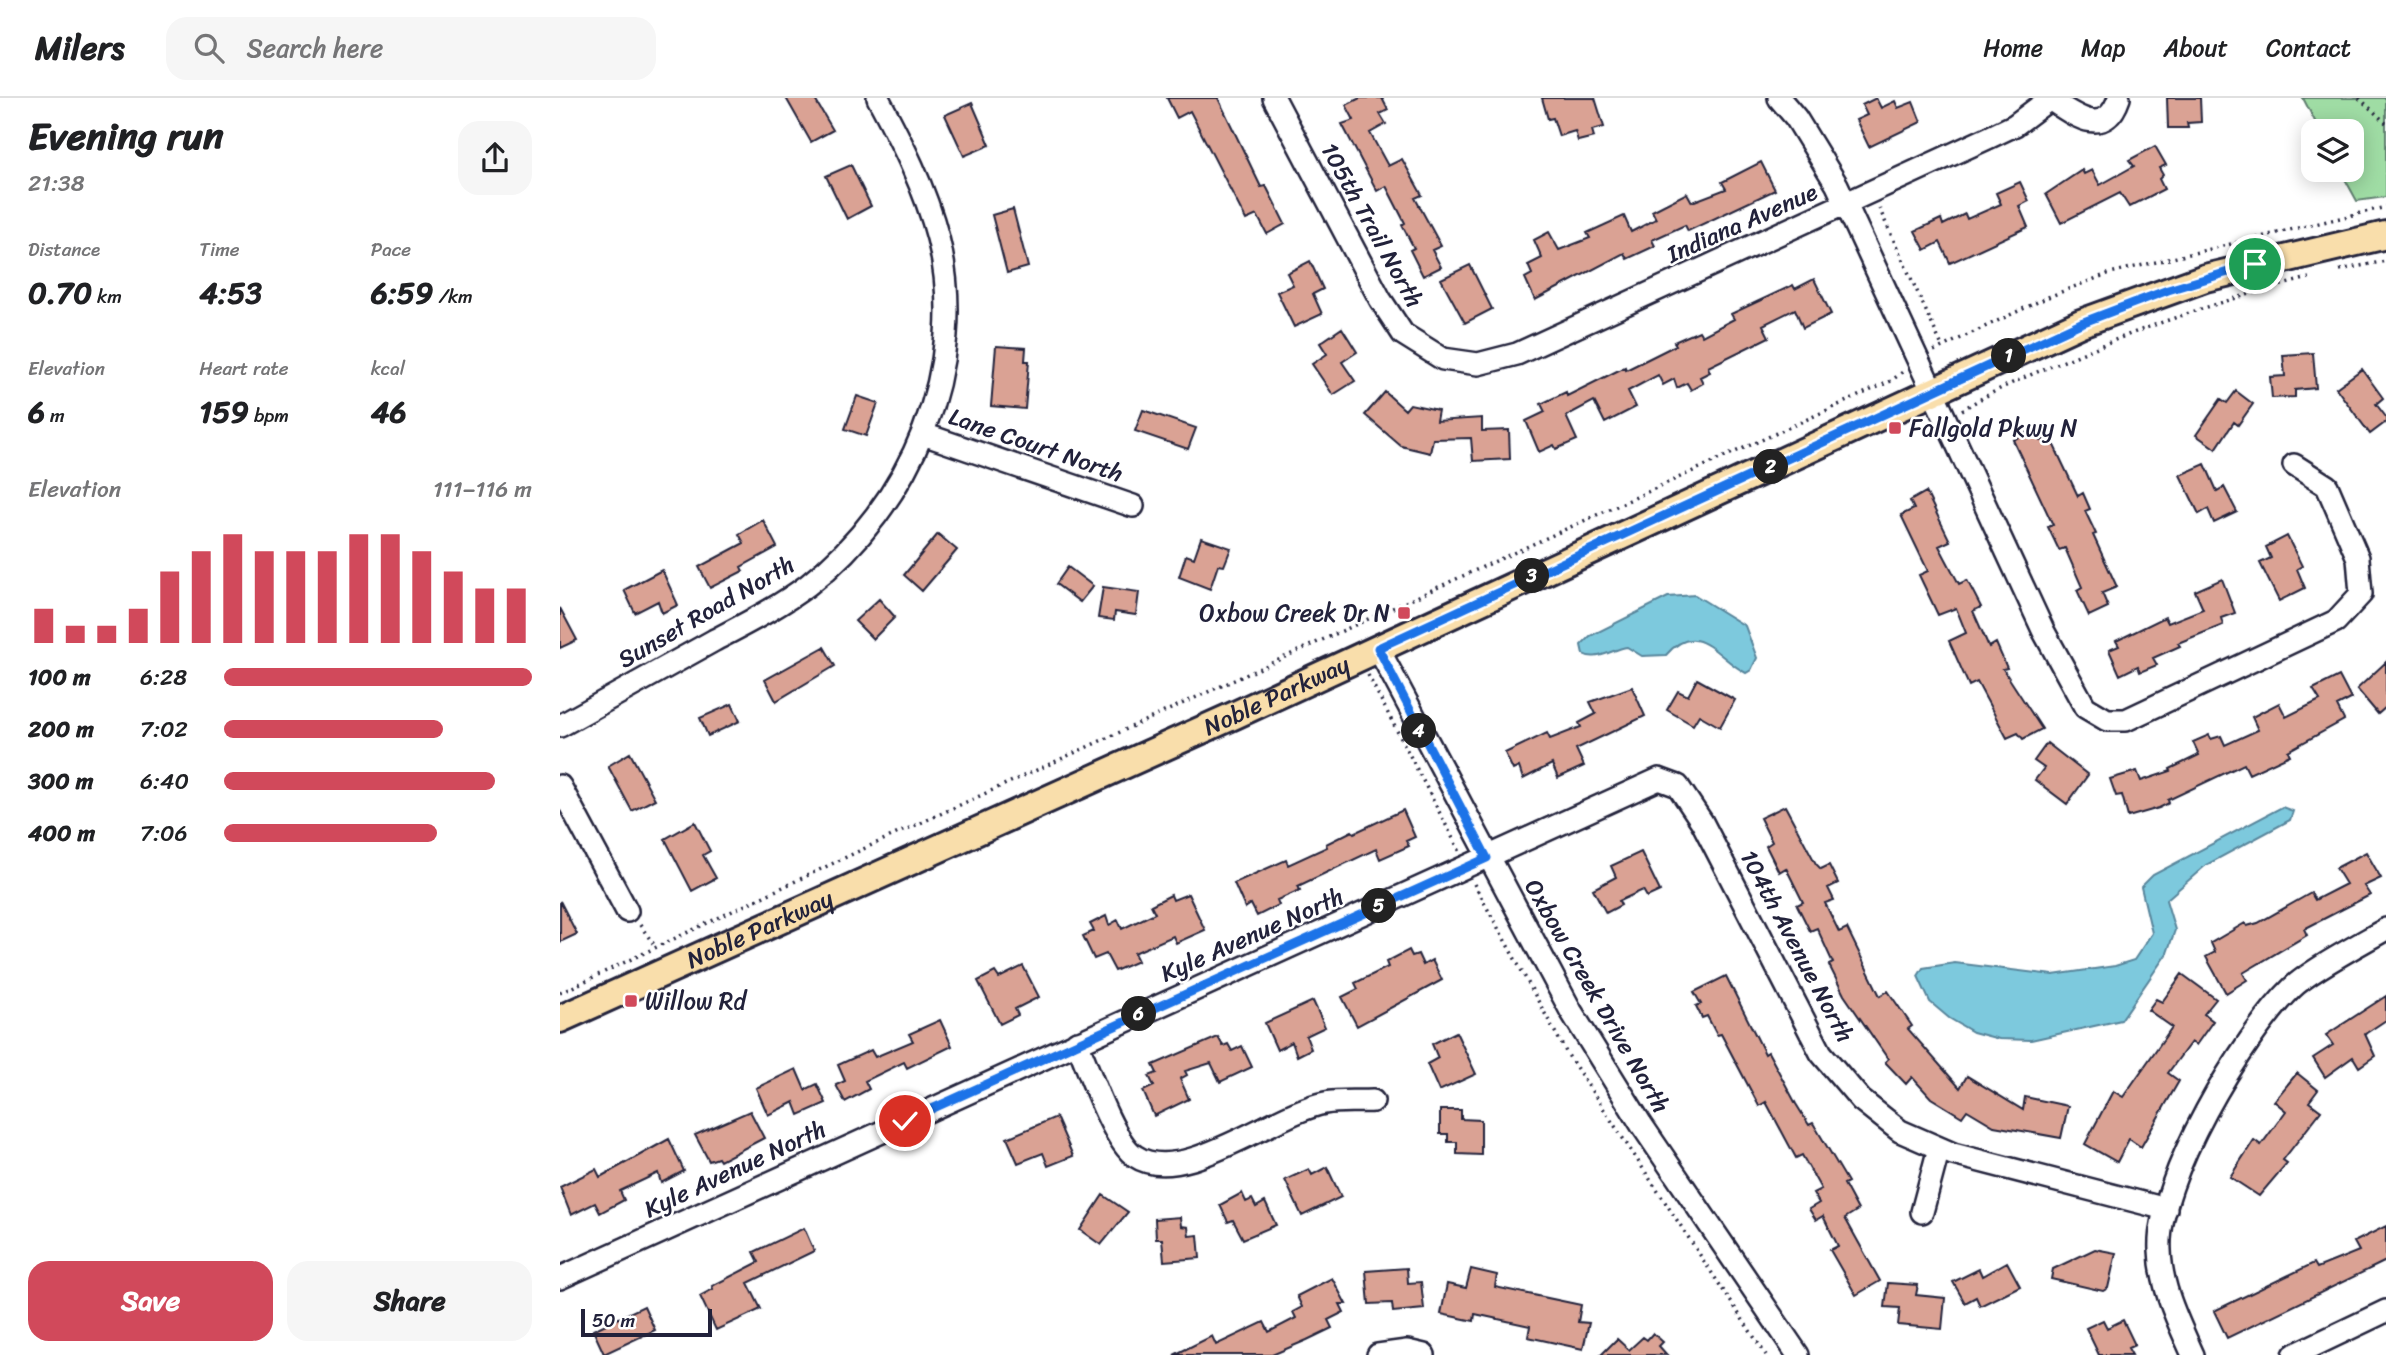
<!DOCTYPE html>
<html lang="en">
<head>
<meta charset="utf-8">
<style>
  :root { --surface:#fff; --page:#f6f6f6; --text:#202124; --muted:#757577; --line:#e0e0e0; --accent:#d1495b }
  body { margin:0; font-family:Sriracha,sans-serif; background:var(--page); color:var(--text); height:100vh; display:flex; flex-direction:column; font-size:26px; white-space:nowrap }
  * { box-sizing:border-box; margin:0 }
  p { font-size:23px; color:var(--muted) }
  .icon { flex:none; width:38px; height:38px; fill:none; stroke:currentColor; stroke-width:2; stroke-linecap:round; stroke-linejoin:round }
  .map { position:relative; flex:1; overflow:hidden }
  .panel { display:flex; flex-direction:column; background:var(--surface); width:560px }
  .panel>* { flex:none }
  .fabs { position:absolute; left:1741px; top:21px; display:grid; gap:14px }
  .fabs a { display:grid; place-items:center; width:63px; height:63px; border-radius:14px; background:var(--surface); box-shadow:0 4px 18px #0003; font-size:35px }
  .scale { position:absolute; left:21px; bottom:18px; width:131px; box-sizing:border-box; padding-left:7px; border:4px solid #22223b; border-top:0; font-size:19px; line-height:24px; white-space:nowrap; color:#22223b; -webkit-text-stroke:5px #fff; paint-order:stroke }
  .pin { position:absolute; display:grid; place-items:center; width:60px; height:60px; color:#fff; margin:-30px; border:4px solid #fff; border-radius:50%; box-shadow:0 2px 7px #0007 }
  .km { position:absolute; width:35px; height:35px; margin:-18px; border-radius:50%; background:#222; color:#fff; font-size:19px; line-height:35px; text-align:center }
  .round { display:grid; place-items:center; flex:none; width:74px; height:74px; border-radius:21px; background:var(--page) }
  .overview { display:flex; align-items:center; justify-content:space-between; height:119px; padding:0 28px }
  h1 { font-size:38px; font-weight:800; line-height:52px }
  .stats { display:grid; grid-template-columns:repeat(3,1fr); gap:10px; height:119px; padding:7px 28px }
  .stats div { display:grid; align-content:center }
  .stats b { font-size:30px; font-weight:800 }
  .stats small { font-size:19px; font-weight:400 }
  .stats p { font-size:19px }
  .chart { height:196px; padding:14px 28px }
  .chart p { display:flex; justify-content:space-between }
  .chart svg { width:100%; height:126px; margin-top:7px; stroke:var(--accent); stroke-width:6 }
  .primary-button { display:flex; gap:14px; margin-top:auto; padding:14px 28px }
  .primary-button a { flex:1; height:80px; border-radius:21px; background:var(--accent); color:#fff; font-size:28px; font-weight:800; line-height:80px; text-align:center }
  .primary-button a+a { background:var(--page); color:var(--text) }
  ul { padding:0 28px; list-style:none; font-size:23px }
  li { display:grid; grid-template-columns:112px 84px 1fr; align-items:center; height:52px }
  li i { height:18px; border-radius:9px; background:var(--accent) }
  header { display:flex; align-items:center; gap:42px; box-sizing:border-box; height:98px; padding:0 35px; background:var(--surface); border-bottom:2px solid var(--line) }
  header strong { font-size:33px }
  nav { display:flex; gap:38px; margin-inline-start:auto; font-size:24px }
  .search { width:490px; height:63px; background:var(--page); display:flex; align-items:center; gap:18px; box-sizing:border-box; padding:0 24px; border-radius:21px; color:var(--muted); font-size:26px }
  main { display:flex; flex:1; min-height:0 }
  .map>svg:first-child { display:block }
  .green { fill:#9fdca4; stroke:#607f70; stroke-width:2 }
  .water { fill:#7dc9dd; stroke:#59869c; stroke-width:2 }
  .building { fill:#daa294; stroke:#22223b; stroke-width:2 }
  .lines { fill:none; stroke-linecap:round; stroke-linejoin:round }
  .minor-casing { stroke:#22223b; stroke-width:26 }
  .major-casing { stroke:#22223b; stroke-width:32 }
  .path { stroke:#22223b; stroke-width:3.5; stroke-dasharray:2 5; stroke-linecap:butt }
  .minor { stroke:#fff; stroke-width:21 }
  .major { stroke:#f9deab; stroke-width:26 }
  .route-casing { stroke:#fff; stroke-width:14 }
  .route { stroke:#1a73e8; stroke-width:9 }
  .poi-dot { fill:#d1495b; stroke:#fff; stroke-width:2.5 }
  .labels { text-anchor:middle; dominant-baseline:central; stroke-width:5; stroke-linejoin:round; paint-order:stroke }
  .street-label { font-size:24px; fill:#22223b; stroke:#fff }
  .poi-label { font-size:24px; fill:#22223b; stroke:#fff; text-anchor:start }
</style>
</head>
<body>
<header>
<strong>Milers</strong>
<div class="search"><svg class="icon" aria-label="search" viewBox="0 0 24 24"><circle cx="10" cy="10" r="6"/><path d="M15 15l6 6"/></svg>Search here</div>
<nav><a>Home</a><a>Map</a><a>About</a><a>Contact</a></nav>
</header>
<main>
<section class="panel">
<div class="overview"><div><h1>Evening run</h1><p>21:38</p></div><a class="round"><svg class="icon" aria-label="share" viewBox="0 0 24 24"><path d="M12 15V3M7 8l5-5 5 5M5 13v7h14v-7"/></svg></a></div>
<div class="stats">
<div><p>Distance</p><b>0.70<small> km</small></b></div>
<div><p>Time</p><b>4:53</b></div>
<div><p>Pace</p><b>6:59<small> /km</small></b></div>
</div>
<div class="stats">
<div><p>Elevation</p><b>6<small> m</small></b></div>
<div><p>Heart rate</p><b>159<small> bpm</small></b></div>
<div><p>kcal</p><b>46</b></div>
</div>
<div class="chart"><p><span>Elevation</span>111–116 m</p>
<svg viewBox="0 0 160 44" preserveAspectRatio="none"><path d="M5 44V32M15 44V38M25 44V38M35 44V32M45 44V19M55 44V12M65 44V6M75 44V12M85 44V12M95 44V12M105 44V6M115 44V6M125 44V12M135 44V19M145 44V25M155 44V25"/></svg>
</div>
<ul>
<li><b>100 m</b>6:28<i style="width:100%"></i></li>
<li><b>200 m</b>7:02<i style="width:71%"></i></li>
<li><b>300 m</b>6:40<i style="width:88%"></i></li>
<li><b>400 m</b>7:06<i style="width:69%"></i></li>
</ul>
<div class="primary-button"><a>Save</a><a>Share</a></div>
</section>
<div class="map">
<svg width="1826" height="1257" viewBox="0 0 1826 1257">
  <rect width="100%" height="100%" fill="#fff"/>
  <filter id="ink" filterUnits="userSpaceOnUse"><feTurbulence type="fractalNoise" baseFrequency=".0143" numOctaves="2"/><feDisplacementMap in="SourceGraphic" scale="14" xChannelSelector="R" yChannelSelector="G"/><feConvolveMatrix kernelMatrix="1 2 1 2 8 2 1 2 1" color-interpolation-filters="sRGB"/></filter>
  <g filter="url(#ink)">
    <path class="green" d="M1743,0H1826V99L1797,103L1780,72H1792V33H1760Z"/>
    <path class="water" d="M1135,497L1185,528L1197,560L1191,572L1186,575C1156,560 1138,520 1106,557L1082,558L1067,549C1052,551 1037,564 1023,556L1021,547L1030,538L1108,499Z
      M1722,709L1733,713L1730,722L1646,767L1606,802L1615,832L1607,855L1561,922L1471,942L1439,941L1413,934L1389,920L1370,904L1358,878L1363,870L1395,865L1493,877L1555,868L1574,862L1592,835L1581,789L1593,777Z"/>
    <path class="building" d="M226,0H254L273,32L251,44Z
      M607,0H658L701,89L706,88L725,126L707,136L697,117L686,122L630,13L617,20Z
      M800,0H822L828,12L820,16L826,26L810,35L828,68L842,61L862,97L855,100L881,148L872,152L881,169L863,178L850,152L854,150L842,127L845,125L826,88L817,93L782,26L794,22L786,7Z
      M982,0H1035L1044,29L1032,32L1034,39L1018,43L1015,33L999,38L993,20L988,21Z
      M1316,0L1321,10L1335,3L1338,10L1353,4L1361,24L1309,49L1296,22L1307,17L1302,7Z
      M1607,0H1640L1641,24L1627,25L1628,30H1608Z
      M412,5L430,47L404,58L385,17Z
      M1595,48L1606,67L1599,70L1603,77L1599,81L1604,91L1569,109L1560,95L1501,125L1486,96L1522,72L1524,76L1532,72L1540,87L1574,68L1569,62Z
      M1201,64L1215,92L1128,133L1125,127L1092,142L1095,148L1067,161L1064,155L975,202L965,180L972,176L968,167L982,160L974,142L989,134L999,152L1030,140L1027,135L1064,118L1071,134L1096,121L1092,113L1127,95L1132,104L1166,91L1162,84Z
      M291,67L311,108L287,121L266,78Z
      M1460,84L1469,103L1459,108L1468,129L1390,165L1380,144L1365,152L1355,133L1381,121L1383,127L1405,116L1407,121L1441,106L1436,95Z
      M453,111L468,169L447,175L432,117Z
      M750,163L763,191L753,196L762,216L734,229L717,194L733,187L727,175Z
      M910,167L932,211L905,225L881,181Z
      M1254,181L1271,216L1243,230L1235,211L1203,227L1209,239L1148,269L1150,274L1140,279L1143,285L1131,292L1127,285L1117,290L1114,281L1103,287L1098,277L1068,293L1076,309L1045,325L1034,303L1006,318L1017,342L996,351L994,347L979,354L966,323L985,314L981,306L1006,294L1007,298L1065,269L1066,272L1116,247L1114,244L1139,233L1142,238L1174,221L1171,216L1233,187L1235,191Z
      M782,230L797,254L782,264L795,283L773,297L752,266L767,256L760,245Z
      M436,248L466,250L465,263H469L465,311L431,308Z
      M1753,255L1756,290L1735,292V299L1712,300L1710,279L1725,278L1723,257Z
      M1802,271L1823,300L1816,306L1826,319V324L1810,336L1776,290Z
      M1676,293L1693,306L1678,327L1674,324L1656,351L1636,337L1661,301L1667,305Z
      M825,294L845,312L850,306L878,312L876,323L922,320V333L949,332L950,361L913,363L911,340L873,341L870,355L841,348L805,317Z
      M297,298L318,305L306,338L285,331Z
      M583,312L636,330L628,351L575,333Z
      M1474,331L1481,343L1490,339L1518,398L1523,395L1530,411L1525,413L1536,436L1533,437L1557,489L1542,495L1548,509L1529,518L1517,492L1522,489L1505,450L1499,452L1488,429L1493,427L1453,342Z
      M1645,366L1657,393L1664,389L1677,414L1654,425L1648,411L1639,416L1620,377Z
      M1366,394L1390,443L1379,448L1399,486L1407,482L1421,509L1413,513L1429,549L1436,545L1447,570L1443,571L1482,631L1463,641L1458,635L1447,640L1417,584L1409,588L1389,543L1406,535L1396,510L1378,517L1359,477L1368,473L1341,417L1354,411L1350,403Z
      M203,422L217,449L181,469L183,473L150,490L139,469L184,445L179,436Z
      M378,436L397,452L362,493L344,477Z
      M1727,438L1742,468L1737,471L1745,490L1719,503L1700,465L1711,460L1706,449Z
      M641,440L671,450L664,468L658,467L650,491L619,479L626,457L634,460Z
      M508,469L533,488L520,504L496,486Z
      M102,472L118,507L102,515L98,503L75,515L64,492Z
      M1662,481L1675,515L1661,520L1663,527L1618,545L1620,548L1593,560L1597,567L1580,574L1578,568L1560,577L1549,552L1559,548L1556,543L1605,519L1608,525L1643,511L1635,493Z
      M543,489L579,494L576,517L555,514L554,522L538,520Z
      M319,501L335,519L313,541L295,523Z
      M0,510L17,542L0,550Z
      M264,549L275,568L216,603L205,582Z
      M1826,564V609L1818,616L1797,591Z
      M1779,578L1791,601L1777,608L1784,622L1728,653L1730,657L1689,676L1684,666L1608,702L1609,705L1599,710L1568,719L1562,697L1556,698L1550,681L1577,673L1581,683L1611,673L1610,671L1639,657L1633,644L1649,637L1651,641L1661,638L1665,647L1698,632L1692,619L1719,605L1726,619L1760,602L1753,591Z
      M1137,581L1175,602L1160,629L1139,617L1133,627L1107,612L1118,593L1128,598Z
      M1072,589L1085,618L1016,651L1024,668L998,680L992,666L963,681L959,669L953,672L945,655L987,635L990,641L1021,629L1019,625L1036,616L1030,604Z
      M172,606L180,623L148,638L140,620Z
      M1487,645L1528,677L1507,706L1475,682L1484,670L1474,663Z
      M70,655L95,701L72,713L48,668Z
      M1225,708L1256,766L1261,771L1269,767L1278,785L1268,790L1274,802L1265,805L1279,834L1287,830L1320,898L1328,893L1352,928L1348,931L1400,990L1407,978L1463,1012L1465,999L1508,1008L1501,1040L1434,1028L1407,1012L1402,1019L1371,1000L1352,979L1346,986L1325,964L1328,961L1284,897L1269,867L1273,865L1257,830L1250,833L1237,807L1243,804L1226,770L1219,774L1206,748L1212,744L1200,720Z
      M843,712L855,739L846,743L849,748L820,761L816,751L738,788L740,792L717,802L719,807L697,818L691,806L685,810L674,785L726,762L728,767L767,749L766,746L792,733L794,735Z
      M135,724L150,753L143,757L156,780L132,793L105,741Z
      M1081,754L1100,793L1087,799L1083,792L1059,803L1061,807L1046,815L1033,791L1056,779L1051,768Z
      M1806,754L1821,780L1804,788L1810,797L1744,831L1747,837L1683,875L1687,882L1666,895L1646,859L1655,854L1651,845L1685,825L1687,828L1698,825L1751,795L1755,802L1786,786L1776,770Z
      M628,796L645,832L616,845L613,838L574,855L578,863L555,873L546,856L534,861L523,838L534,833L530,826L546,818L549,827L558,822L562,831L595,815L591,807L611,797L613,802Z
      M0,803L17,836L0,844Z
      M849,852L852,858L858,856L863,867L872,862L882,882L797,928L782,899L798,891L795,885L828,869L826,864Z
      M463,868L479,899L455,911L458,917L440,926L418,883L435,874L439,880Z
      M1622,876L1656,901L1644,916L1653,923L1636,947L1631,944L1608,975L1619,983L1581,1049L1569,1041L1557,1064L1525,1046L1553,993L1563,999L1612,929L1588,912L1596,901L1602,904Z
      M1166,878L1205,956L1208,954L1236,1006L1249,1027L1253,1025L1288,1084L1284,1086L1298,1112L1285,1120L1320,1183L1296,1197L1270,1152L1278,1148L1263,1118L1256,1122L1249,1111L1259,1105L1253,1095L1261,1091L1242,1057L1236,1060L1206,1004L1199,1008L1161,936L1157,937L1147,918L1142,920L1136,908L1141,906L1134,894Z
      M1826,898V922L1805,936L1815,958L1799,969L1793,959L1765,979L1753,960L1773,947L1766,937Z
      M753,903L765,929L746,938L751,951L737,958L732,944L717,952L705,925Z
      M380,922L392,948L347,970L344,964L305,983L309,991L285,1004L276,987L285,983L278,967L311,952L315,959L353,943L349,936Z
      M896,934L916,976L879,993L867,966L878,960L872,946Z
      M658,939L663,948L668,946L672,953L682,948L692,969L660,984L651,965L625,973L627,977L620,981L629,1001L594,1018L583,993L594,988L589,978L597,975L593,967Z
      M236,971L245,992L257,986L266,1005L239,1017L234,1004L208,1017L196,990Z
      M1737,975L1758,992L1749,1004L1761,1013L1723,1062L1727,1065L1699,1098L1670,1079L1694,1042L1701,1047L1726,1013L1714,1003Z
      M880,1012H901V1021L921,1022V1057L897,1056V1044H888V1036H880Z
      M190,1013L204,1040L160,1063L158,1060L149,1063L135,1037Z
      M496,1019L513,1058L488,1068L483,1055L458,1065L447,1040Z
      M109,1041L124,1073L101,1085L98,1075L60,1093L64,1102L40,1115L35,1105L11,1117L0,1089L36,1071L40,1079Z
      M767,1069L781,1099L742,1118L725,1082L749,1071L752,1077Z
      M682,1095L686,1104L692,1101L696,1109L705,1104L716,1127L683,1141L673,1122L668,1124L660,1107Z
      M543,1097L568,1114L541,1147L520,1132Z
      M620,1119L621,1128L628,1129L629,1138L638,1137L640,1160L604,1163L602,1141H596L595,1121Z
      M1826,1128V1163L1667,1240L1654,1213L1754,1165L1757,1170L1799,1153L1794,1144Z
      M244,1130L254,1153L188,1185L201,1211L156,1232L140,1198L153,1191L152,1188L199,1164L194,1154Z
      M1535,1151L1556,1155L1548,1190L1543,1193L1491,1181L1493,1171Z
      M1447,1164L1460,1188L1420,1208L1416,1199L1405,1205L1393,1184L1419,1171L1422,1178Z
      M847,1170L848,1185L861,1184L864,1211L833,1214L832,1205L809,1206L806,1173Z
      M911,1171L937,1177L935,1189L1021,1207L1018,1224L1029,1225L1023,1251L968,1239L970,1228L915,1216L914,1223L881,1216L887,1186L906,1190Z
      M772,1180L786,1206H780L784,1214L768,1222L772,1230L747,1242L712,1257H614L652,1238L656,1247L704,1224L709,1234L736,1220L733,1214L742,1209L737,1198Z
      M1328,1185L1358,1187L1356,1197L1385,1200L1382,1231L1338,1227L1340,1210L1325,1209Z
      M84,1208L95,1232L44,1256L33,1232Z
      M1543,1222L1547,1230L1563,1222L1575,1247L1568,1250L1572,1257H1539L1526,1230Z
      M1093,1235L1103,1244L1099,1248L1107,1257H1041L1057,1241L1069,1252L1083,1239L1087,1242Z"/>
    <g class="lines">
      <defs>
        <path id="minor" d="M714,0L820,201L843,236L883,261L918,266L957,256L1430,39L1455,27L1491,0
          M1219,0L1236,20L1277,87L1484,534L1525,609L1547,622H1566L1776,523L1801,496L1798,460L1767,388L1734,367
          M1491,2C1515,18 1545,41 1559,0
          M363,336L573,408
          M818,550L1011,913L1081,1026L1238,1257
          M0,628C51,600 102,571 153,543C185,526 219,509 248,487C350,408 411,269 378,140C365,90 342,45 318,0
          M0,688L67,813
          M517,944C528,970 553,1044 575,1058C622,1090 715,1014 765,1005C780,1002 797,1004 813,1003
          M1362,1114L1379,1050
          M0,1180L1099,681L1118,688L1142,724L1261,955L1301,1002L1340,1033L1393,1056L1606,1111
          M818,1257L847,1253L864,1257
          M1633,1257C1618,1223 1601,1190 1600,1152C1596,1083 1683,938 1732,890C1749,873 1802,845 1826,831
          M1734,1257L1826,1213"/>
        <g id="major">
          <path id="s1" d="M0,921L675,617L1521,225L1645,180L1826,137"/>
        </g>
      </defs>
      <use href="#minor" class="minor-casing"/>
      <use href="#major" class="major-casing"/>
      <path class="path" d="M1799,0L1826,25
        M1319,110L1382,248
        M1780,172L1826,163
        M1374,253L1488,199L1550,175L1826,109
        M1402,312C1435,291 1472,276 1509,261C1587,227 1666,201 1749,180
        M808,577L900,754
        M914,786L1006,954L1206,1257
        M80,827L95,848
        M0,895L301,752L1331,283L1344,273"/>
      <use href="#minor" class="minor"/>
      <use href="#major" class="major"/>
    </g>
  </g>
  <g class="lines" filter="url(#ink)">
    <defs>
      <path id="route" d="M345,1023L927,760L818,550L1521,225L1608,192L1695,166"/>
    </defs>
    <use href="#route" class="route-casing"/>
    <use href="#route" class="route"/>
  </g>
  <g class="poi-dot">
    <rect x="1328" y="323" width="14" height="14" rx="3.5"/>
    <rect x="837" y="508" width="14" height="14" rx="3.5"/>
    <rect x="64" y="896" width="14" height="14" rx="3.5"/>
  </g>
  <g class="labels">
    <g class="street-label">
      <text transform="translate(1182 125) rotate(-24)">Indiana Avenue</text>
      <text transform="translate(812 127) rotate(61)">105th Trail North</text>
      <text transform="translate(476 347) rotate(19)">Lane Court North</text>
      <text transform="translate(146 514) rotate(-30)">Sunset Road North</text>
      <text stroke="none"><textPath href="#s1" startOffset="786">Noble Parkway</textPath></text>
      <text stroke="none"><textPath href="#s1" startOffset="219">Noble Parkway</textPath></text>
      <text transform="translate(692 837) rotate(-24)">Kyle Avenue North</text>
      <text transform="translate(1237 848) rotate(62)">104th Avenue North</text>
      <text transform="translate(1037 898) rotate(60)">Oxbow Creek Drive North</text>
      <text transform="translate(175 1071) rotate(-25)">Kyle Avenue North</text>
    </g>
    <g class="poi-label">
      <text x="1349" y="330">Fallgold Pkwy N</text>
      <text x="830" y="515" text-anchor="end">Oxbow Creek Dr N</text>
      <text x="85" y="903">Willow Rd</text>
    </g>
  </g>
</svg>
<div class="fabs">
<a><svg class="icon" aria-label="layers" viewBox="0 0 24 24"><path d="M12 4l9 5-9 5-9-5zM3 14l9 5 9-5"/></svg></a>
</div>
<div class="scale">50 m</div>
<div class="pin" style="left:1695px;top:166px;background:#1e9e55"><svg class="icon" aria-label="arrive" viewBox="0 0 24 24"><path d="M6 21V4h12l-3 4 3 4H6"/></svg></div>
<div class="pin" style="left:345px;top:1023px;background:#d93025"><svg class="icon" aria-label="check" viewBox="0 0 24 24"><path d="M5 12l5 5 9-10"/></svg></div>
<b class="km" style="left:1449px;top:258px">1</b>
<b class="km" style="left:1211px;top:369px">2</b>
<b class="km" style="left:972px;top:478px">3</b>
<b class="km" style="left:859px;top:633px">4</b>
<b class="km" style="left:819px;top:808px">5</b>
<b class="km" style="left:579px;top:916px">6</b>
</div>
</main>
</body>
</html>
